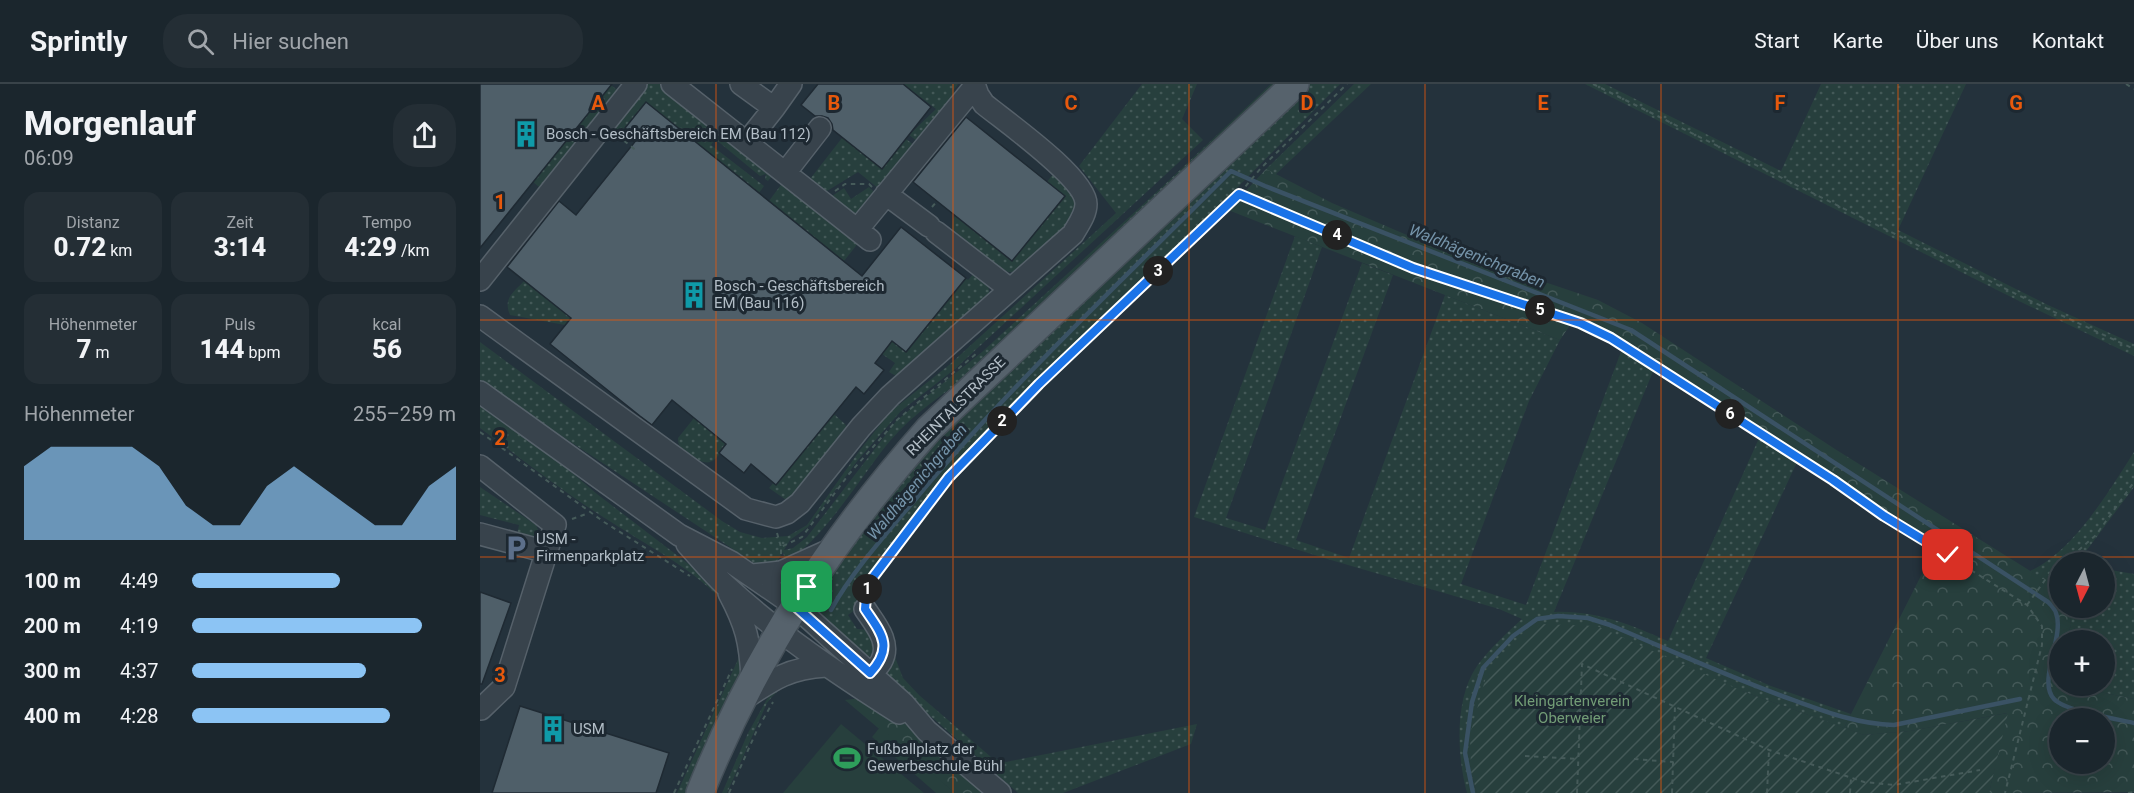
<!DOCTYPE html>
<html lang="de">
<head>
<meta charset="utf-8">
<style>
  :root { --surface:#1b262d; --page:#242e35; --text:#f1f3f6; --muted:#a0a5aa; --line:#394349; --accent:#8cc4f4 }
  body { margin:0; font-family:Roboto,sans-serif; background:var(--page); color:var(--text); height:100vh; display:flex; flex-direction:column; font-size:22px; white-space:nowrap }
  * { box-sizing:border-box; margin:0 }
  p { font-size:20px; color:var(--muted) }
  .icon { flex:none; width:33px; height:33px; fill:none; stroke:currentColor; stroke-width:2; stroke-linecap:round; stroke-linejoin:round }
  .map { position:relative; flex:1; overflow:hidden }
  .sheet { display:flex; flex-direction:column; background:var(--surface); width:480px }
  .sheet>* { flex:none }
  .needle { width:39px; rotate:186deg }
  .controls { position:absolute; left:1569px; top:468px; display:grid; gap:12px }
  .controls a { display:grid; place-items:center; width:66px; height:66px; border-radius:50%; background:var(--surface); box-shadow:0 6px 24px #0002,0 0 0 2px var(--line); font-size:30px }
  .pin { position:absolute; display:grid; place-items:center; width:51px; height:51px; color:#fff; margin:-26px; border-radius:12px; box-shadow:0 3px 9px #0006 }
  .km { position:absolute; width:30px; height:30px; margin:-15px; border-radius:50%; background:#222; color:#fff; font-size:16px; line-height:30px; text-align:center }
  .round { display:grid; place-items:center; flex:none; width:63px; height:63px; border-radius:24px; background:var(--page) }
  .head { display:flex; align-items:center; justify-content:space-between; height:102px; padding:0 24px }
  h1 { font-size:33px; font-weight:800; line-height:45px }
  .stats { display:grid; grid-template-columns:repeat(3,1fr); gap:9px; height:102px; padding:6px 24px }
  .stats div { display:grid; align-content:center; border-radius:15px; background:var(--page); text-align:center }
  .stats b { font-size:26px; font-weight:800 }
  .stats small { font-size:16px; font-weight:400 }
  .stats p { font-size:16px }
  .chart { height:168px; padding:12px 24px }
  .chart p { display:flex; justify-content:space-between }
  .chart svg { width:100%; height:108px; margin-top:6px; fill:var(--accent); opacity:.7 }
  ul { padding:0 24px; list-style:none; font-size:20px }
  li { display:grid; grid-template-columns:96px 72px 1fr; align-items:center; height:45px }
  li i { height:15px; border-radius:8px; background:var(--accent) }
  header { display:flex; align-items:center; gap:36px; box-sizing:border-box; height:84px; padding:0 30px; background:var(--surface); border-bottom:2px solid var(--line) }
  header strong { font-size:28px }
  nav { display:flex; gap:33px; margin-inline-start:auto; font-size:21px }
  .search { width:420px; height:54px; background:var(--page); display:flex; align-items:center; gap:15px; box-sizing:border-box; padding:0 21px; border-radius:24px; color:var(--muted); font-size:22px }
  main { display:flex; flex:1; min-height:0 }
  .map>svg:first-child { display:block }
  .grass { fill:url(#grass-dots) }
  .forest { fill:url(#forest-crowns); fill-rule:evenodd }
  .garden { fill:url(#garden-furrows) }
  .pitch { fill:#273f3d }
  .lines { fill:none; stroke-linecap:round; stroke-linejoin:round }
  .stream { stroke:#3a5264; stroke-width:4.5 }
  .building { fill:#4f5f69; stroke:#1f2a33; stroke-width:1.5 }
  .minor-casing { stroke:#56616a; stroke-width:24 }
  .major-casing { stroke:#444f58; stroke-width:30 }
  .path { stroke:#465b5a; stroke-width:2; stroke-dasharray:4.5 4.5; stroke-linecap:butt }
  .minor { stroke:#38434c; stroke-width:21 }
  .major { stroke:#56626c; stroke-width:27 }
  .route-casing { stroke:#fff; stroke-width:12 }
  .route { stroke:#1a73e8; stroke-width:8 }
  .grid { fill:none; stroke:#e8590c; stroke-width:1.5; stroke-opacity:0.55 }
  .labels { text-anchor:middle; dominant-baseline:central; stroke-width:6; stroke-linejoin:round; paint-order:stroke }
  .poi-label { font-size:15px; fill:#b3bec7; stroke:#1d2831; text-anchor:start }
  .street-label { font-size:15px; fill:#b3bec7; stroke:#1d2831 }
  .park-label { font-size:15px; fill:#729c76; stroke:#1d2831 }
  .water-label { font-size:16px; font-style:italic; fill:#7594aa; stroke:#1d2831 }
  .grid-label { font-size:20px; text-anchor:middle; font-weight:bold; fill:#e8590c; stroke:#1d2831; stroke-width:6; stroke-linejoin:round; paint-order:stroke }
</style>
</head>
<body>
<header>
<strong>Sprintly</strong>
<div class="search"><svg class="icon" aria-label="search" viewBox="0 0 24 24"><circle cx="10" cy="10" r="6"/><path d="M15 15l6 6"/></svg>Hier suchen</div>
<nav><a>Start</a><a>Karte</a><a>Über uns</a><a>Kontakt</a></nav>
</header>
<main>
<section class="sheet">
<div class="head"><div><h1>Morgenlauf</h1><p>06:09</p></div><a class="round"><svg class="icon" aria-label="share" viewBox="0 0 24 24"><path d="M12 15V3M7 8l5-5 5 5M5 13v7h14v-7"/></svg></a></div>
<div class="stats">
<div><p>Distanz</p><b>0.72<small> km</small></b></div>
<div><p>Zeit</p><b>3:14</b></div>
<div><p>Tempo</p><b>4:29<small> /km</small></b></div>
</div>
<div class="stats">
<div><p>Höhenmeter</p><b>7<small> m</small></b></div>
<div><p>Puls</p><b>144<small> bpm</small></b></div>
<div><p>kcal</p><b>56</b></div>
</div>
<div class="chart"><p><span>Höhenmeter</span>255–259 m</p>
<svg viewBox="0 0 160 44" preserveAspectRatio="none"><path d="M0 44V14L10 6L20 6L30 6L40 6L50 14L60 30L70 38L80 38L90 22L100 14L110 22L120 30L130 38L140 38L150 22L160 14V44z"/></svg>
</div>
<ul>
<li><b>100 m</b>4:49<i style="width:56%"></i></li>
<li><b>200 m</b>4:19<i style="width:87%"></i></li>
<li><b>300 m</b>4:37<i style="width:66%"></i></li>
<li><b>400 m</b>4:28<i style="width:75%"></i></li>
</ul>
</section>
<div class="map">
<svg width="1654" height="709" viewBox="0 0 1654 709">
  <defs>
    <pattern id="grass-dots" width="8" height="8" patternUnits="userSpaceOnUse" patternTransform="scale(1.5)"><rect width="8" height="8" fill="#273f3d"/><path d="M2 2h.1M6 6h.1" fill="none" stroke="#445958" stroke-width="1.8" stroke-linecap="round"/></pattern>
    <pattern id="forest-crowns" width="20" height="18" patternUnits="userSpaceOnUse" patternTransform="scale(1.5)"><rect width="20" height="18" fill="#273f3d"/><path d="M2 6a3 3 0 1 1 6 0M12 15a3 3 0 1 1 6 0" fill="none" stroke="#445958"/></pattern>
    <pattern id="garden-furrows" width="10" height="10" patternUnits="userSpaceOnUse" patternTransform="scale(1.5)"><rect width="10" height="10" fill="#273f3d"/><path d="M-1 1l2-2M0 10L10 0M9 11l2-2" fill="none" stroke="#445958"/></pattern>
  </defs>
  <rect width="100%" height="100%" fill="#24323c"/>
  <path class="grass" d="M166,0H191L298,85L288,97L285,95L286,90L280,92L235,55L231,61L284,102L279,109L166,18L145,43L151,49L147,54L131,42Z
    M423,0H478L473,7L475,8L437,57L429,51L456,25Z
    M662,0H717L702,35L723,56L475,285L421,327L378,376L328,443L310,456L304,466L313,464L327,453L417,336L502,268L682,103L791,0H800L494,288C464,309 434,329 410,357C386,385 336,467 305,476L303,468L296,479H274L0,298V258L242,437L260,448L282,454L308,452L327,441L380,366L410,328L469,281L636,129L599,82Z
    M826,0H860L748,113L501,352L441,421L381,503L378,513L379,523L368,531L377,545L392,546L400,562L393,572H381L340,531L336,519L340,503L407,414L480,329Z
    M874,0H891L795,91L786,85Z
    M1105,0H1125L1301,87L1341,0H1486L1418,146L1568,221L1654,260V272L1545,220Z
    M131,1L142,10L64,107L53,98Z
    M362,54L402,85L426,55L434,61L399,105L378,88L347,107L330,95Z
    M576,86L597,114L592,139L537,188H528L519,184L472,146L473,135L475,132L532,177L584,113L567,98Z
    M306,94L383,153L364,177L289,117Z
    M389,103L395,109L377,131L352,112L364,104L371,115Z
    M815,152L842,163L746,434L785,446L882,179L913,191L816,456L869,474L965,211L1080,256L1049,317L981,500L1046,521L1142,265L1174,285L1074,528C1116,526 1151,541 1188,557L1280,352L1318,376L1226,574L1291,602L1371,630L1364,644L1262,607L991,688L997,709H987C977,672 974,615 997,582C1009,565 1027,549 1042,535L1019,525L844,474L714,433Z
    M496,187L508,199L510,213L418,293L409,288L415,279L402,270L412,257L427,268L486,194L488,196Z
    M44,197L91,234L85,241L30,231C23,214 33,209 44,197Z
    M0,316L36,341L117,410L232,498L245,513L240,514C208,482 168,462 131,438C85,410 43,376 0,344Z
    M354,330L365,340L368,346L309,418L289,404Z
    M214,334L246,360C242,366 237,376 230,378C222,381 205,369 200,363C198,360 198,357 198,354Z
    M1654,368V403L1598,478H1580L1579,506L1550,487C1593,468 1629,407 1654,368Z
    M0,403L56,441L59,448L58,456L37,451L39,441L0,431Z
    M1625,485L1654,490V615L1591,602H1624V556H1586L1591,541L1590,524H1624Z
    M413,553L415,573L423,594L439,611L511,673L526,678L717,640L711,660L583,709H538L405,592Z
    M260,571L263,584L207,709H197Z
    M346,588L354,598C327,586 304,597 287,619L247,709H242L268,649L295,601Z"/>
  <path class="forest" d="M786,85L852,119L934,154L1118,216L1162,239L1355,365L1576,503L1579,506L1580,524H1590L1591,541L1586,556H1580V602H1591L1654,615V708L1509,709L1527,629L1430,647L1384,651L1364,644L1457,460L1413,434L1335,379L1119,245L1095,234L1080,256L748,126ZM1580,634H1624V680H1580Z
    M380,614L410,628L511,709H475L365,616Z"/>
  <path class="garden" d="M1060,540L1117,542L1262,607L1384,651L1430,647L1528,629L1509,709H997L991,688L990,651L1005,596L1026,568Z"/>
  <path class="pitch" d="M361,640L444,709H303Z
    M400,643L475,709H456L392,653Z"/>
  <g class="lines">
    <path class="stream" d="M351,526C371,489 406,450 433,418C531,300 644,195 751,87L785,102L1151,246L1568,518C1571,521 1575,525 1576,529C1585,552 1557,597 1574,615C1585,627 1637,635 1654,639
      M993,709L985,669L992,618L1003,584L1033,552L1057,535L1078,532L1108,534L1130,541C1192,567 1253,595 1316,617C1349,629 1379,640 1414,641L1540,615"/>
  </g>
  <path class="building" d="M0,0H132L0,164Z
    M338,0H423L451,23L402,85L353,46L352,40L348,34L342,32H335L321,21Z
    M166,18L382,192L421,143L486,194L426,268L412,257L395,279L404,286L384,310L376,303L296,401L271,380L264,389L239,369L246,360L192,316L172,341L160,332L70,260L91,234L27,183L79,117L96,131L158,54L145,44Z
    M486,33L585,112L532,177L433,98Z
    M0,508L31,519L2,600H0Z
    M40,622L189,669L176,709H12Z"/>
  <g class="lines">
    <defs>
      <path id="minor" d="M192,0L390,156
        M261,0L294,24L267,58
        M294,24L311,0
        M305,89L340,44
        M406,110L449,142
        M377,146L495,2
        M456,148L530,205
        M0,196L156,0
        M0,232L266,425L296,433L307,429L320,419L381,343L410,312L593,150C598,141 606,131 606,120C606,94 526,38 504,20L498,11L494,0
        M0,308L199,451L251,478L315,522L424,620L447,647L520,709
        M0,382L75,441L24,603L1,625
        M0,450L67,468
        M207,460C220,474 232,489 245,501C298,550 358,590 419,629
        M272,491L301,488L352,465
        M249,509C266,541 270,557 272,594
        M381,600C387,593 396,586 401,578C412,559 395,540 385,525
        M261,617C292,596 308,584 346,582"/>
      <path id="major" d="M220,709C275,571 351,456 449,345L815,0"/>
    </defs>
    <use href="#minor" class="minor-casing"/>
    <use href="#major" class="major-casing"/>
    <path class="path" d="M1113,0L1540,212L1654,265
      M1646,0L1654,5
      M143,45L146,57
      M137,51L158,68
      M355,107L365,100H389L392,103
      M759,110L933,184L1100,239L1131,254L1353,396L1404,432L1547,521L1562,542V561L1525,709
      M452,123L457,117
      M0,348L124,438L210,492
      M92,435L109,429
      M297,449L301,463
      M301,470V463L322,453L369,390L417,336L497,269
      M1585,478L1616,451L1654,398
      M386,508L387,501L469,393L559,300L759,110L781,84L867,0
      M1547,521L1565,496L1580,483
      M1045,672L1098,675
      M1154,675L1193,678
      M194,709L252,585
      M249,709L277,646L293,618
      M1097,709L1102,580L1289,666L1384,698L1414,701L1500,686
      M1192,709L1195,622
      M1287,709L1289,666
      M1370,709L1371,694
      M1648,709L1654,708"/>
    <use href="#minor" class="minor"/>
    <use href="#major" class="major"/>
  </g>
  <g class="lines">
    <defs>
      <path id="route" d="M327,503L315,522L390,589C414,563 402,550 385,525L387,501L469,393L559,300L759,110L933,184L1100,239L1131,254L1353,396L1404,432L1468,471"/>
    </defs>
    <use href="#route" class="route-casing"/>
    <use href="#route" class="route"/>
  </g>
  <path class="grid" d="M236,0V709M473,0V709M709,0V709M945,0V709M1181,0V709M1418,0V709M0,236H1654M0,473H1654"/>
  <defs>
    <symbol id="building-bare" viewBox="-9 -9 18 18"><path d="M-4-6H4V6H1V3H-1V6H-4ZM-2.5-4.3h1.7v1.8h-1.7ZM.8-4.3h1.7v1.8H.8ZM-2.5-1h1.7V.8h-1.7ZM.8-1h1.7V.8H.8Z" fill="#0f9aa8" stroke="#1d2831" stroke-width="2.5" paint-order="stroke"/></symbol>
    <symbol id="parking-bare" viewBox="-9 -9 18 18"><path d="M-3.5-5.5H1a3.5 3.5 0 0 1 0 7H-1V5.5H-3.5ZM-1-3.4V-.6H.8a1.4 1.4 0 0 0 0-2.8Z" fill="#5c6f8a" stroke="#1d2831" stroke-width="2.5" paint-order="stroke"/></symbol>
    <symbol id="stadium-bare" viewBox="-9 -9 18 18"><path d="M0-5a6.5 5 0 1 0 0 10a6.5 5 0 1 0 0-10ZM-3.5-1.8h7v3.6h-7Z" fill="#2e9e5b" stroke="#1d2831" stroke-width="2.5" paint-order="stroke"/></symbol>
  </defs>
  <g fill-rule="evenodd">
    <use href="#building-bare" x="27" y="31" width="38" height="38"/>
    <use href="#building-bare" x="195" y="192" width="38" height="38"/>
    <use href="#parking-bare" x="17" y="445" width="38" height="38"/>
    <use href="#building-bare" x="54" y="626" width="38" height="38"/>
    <use href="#stadium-bare" x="348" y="655" width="38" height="38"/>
  </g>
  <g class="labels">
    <g class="poi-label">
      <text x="66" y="50">Bosch - Geschäftsbereich EM (Bau 112)</text>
      <text x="234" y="202">Bosch - Geschäftsbereich<tspan x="234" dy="17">EM (Bau 116)</tspan></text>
      <text x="56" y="455">USM -<tspan x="56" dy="17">Firmenparkplatz</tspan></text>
      <text x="93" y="645">USM</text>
      <text x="387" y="665">Fußballplatz der<tspan x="387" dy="17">Gewerbeschule Bühl</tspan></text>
    </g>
    <g class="street-label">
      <text transform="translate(476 322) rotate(-45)">RHEINTALSTRASSE</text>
    </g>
    <g class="park-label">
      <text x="1092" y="617">Kleingartenverein<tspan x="1092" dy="17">Oberweier</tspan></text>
    </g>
    <g class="water-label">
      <text transform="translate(997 172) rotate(22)">Waldhägenichgraben</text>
      <text transform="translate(437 398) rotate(-50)">Waldhägenichgraben</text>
    </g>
  </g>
  <g class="grid-label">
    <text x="118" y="26">A</text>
    <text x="354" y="26">B</text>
    <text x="591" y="26">C</text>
    <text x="827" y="26">D</text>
    <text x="1063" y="26">E</text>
    <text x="1300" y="26">F</text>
    <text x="1536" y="26">G</text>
    <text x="20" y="125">1</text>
    <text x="20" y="361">2</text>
    <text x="20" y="598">3</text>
  </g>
</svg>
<div class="controls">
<a><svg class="needle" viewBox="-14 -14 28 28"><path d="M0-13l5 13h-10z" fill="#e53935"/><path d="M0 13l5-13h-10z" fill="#a0a5aa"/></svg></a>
<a>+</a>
<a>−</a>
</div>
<div class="pin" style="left:327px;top:503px;background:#1e9e55"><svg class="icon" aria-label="arrive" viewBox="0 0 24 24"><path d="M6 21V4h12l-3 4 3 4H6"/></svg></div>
<div class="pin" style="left:1468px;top:471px;background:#d93025"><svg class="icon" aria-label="check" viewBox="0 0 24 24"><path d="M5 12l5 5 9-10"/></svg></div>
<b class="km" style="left:387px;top:505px">1</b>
<b class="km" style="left:522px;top:337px">2</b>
<b class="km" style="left:678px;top:187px">3</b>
<b class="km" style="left:857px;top:151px">4</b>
<b class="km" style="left:1060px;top:226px">5</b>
<b class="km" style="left:1250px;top:330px">6</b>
</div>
</main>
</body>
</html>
